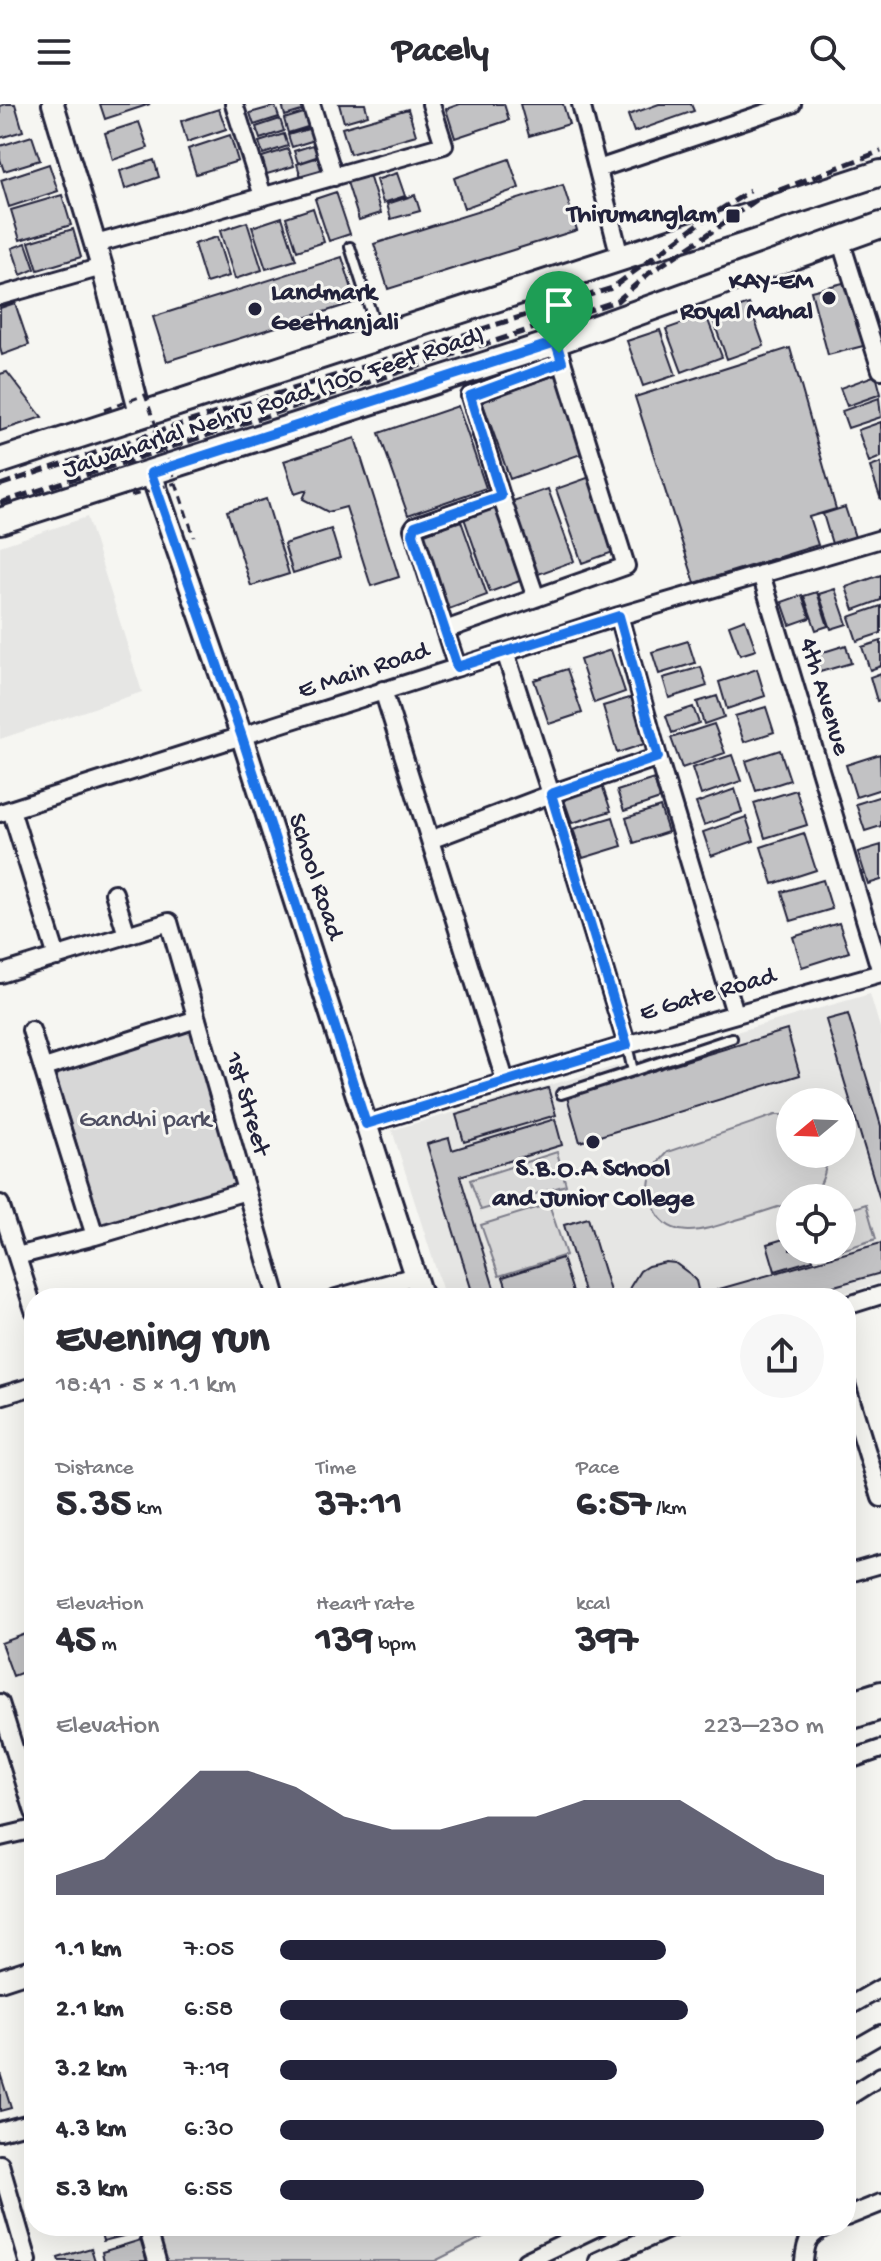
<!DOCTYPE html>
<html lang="en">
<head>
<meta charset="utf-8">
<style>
  :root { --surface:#fff; --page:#f7f7f7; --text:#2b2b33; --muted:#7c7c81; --accent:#22223b }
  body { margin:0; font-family:"Gochi Hand",sans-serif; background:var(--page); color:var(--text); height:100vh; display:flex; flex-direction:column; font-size:30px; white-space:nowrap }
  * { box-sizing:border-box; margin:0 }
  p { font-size:26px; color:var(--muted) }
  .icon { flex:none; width:44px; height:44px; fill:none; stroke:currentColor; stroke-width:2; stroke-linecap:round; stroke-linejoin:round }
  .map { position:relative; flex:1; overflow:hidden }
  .side { position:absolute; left:24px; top:1184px; width:832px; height:948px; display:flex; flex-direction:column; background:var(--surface); border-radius:32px; box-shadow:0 8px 32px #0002 }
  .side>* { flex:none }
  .needle { width:52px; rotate:251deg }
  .controls { position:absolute; left:776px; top:984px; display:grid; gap:16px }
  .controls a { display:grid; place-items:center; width:80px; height:80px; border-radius:50%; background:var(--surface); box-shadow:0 8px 32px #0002; font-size:40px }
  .pin { position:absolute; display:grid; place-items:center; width:68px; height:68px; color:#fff; margin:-82px -34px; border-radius:50% 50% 50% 0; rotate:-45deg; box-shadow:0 0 8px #0007 }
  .pin .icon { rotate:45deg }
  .round { display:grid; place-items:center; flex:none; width:84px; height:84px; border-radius:42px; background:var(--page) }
  .head { display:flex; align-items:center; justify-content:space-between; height:136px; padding:0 32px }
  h1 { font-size:44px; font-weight:700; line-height:60px }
  .figures { display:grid; grid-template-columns:repeat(3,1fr); gap:12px; height:136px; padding:8px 32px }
  .figures div { display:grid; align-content:center }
  .figures b { font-size:40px; font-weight:700 }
  .figures small { font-size:22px; font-weight:400 }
  .figures p { font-size:22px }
  .chart { height:224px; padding:16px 32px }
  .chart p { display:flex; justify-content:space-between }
  .chart svg { width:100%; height:144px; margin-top:8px; fill:var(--accent); opacity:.7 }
  ul { padding:0 32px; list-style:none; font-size:26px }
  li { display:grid; grid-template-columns:128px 96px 1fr; align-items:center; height:60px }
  li i { height:20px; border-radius:10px; background:var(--accent) }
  header { display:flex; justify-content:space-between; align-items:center; height:104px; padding:0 32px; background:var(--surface); font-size:36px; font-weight:700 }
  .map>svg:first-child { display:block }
  .built { fill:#e6e6e4; fill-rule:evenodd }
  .green { fill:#d7d7d7; stroke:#7c7c89; stroke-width:2 }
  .building { fill:#c2c2c4; stroke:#22223b; stroke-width:2 }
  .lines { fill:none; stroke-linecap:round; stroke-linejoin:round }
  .service-casing { stroke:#22223b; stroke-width:14 }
  .minor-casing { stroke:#22223b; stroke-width:22 }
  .tertiary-casing { stroke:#22223b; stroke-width:26 }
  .primary-casing { stroke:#22223b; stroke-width:30 }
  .path { stroke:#22223b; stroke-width:3; stroke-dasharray:8 6; stroke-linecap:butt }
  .service { stroke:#f6f6f2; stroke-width:8 }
  .minor { stroke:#f6f6f2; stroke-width:16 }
  .tertiary { stroke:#f6f6f2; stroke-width:20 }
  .primary { stroke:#f6f6f2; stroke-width:24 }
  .rail { stroke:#22223b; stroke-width:5; stroke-dasharray:12 6; stroke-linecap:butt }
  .path-bridge { stroke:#22223b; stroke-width:3; stroke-dasharray:8 6; stroke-linecap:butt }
  .route-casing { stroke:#fff; stroke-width:16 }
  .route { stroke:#1a73e8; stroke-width:10 }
  .poi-dot { fill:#22223b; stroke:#f6f6f2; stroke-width:3 }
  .labels { text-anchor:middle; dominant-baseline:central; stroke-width:6; stroke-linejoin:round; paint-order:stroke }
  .poi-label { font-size:26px; font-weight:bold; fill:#22223b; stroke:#f6f6f2; text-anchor:end }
  .street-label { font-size:26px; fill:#22223b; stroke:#f6f6f2 }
  .park-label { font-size:26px; fill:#4f4f62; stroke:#f6f6f2 }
</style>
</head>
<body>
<header><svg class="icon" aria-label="menu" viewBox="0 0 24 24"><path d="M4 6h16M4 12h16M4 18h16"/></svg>Pacely<svg class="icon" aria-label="search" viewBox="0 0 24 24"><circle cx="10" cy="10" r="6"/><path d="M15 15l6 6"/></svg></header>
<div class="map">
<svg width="881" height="2157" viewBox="0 0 881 2157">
  <rect width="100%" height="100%" fill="#f6f6f2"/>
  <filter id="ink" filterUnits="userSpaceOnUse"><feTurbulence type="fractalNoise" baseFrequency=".0125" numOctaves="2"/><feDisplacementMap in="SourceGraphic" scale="16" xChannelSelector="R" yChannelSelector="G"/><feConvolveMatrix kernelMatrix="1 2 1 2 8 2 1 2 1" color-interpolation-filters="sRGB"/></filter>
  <g filter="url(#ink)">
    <path class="built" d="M87,413L142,588L0,635V442Z
      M870,890L881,927V1178L829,1194H445L392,1026ZM790,998H842V1050H790ZM790,1094H842V1146H790Z"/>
    <path class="green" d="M194,926L238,1084L102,1125L55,968Z
      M775,1011H790V1050H827C827,1065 821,1091 804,1094C799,1095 795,1094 790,1094V1099C772,1105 754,1111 736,1116C705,1126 666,1141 652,1098C644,1078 653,1063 667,1048Z
      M557,1048L566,1081L481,1106L470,1076Z
      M549,1100L566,1151L499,1172L481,1121Z
      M866,1100L876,1135L842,1146V1108Z
      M135,2122H505L435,2157H148Z"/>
    <path class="building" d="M6,0H15L23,27L0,34V2Z
      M100,0H150L105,15Z
      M282,0H306L308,5L285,12Z
      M339,0H365L368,11L344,18Z
      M460,0H504L509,16L455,34L446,5Z
      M520,0H563L569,20L529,32Z
      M659,0H691L694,7L634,28L628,11Z
      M275,2L279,13L254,21L250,9Z
      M219,5L226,25L187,38L181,17Z
      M408,5L416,31L350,50L342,24Z
      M310,7L314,21L288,29L284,15Z
      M280,15L284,27L260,35L256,23Z
      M139,18L148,44L113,56L105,29Z
      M315,23L318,35L292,43L288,31Z
      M284,30L288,42L263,50L259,38Z
      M230,31L238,57L196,70L188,45Z
      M32,32L40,56L4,67L0,55V42Z
      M319,39L322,51L298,59L294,47Z
      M288,45L294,62L267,70L262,53Z
      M322,52L326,65L301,73L297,60Z
      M509,55L519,84L464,104L454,74Z
      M154,56L159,73L125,85L120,67Z
      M49,60L58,87L9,103L1,76Z
      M397,69L405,92L383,99L376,76Z
      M369,71L381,109L359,116L347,78Z
      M563,81L577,126L388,185L374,140Z
      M336,88L350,130L329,137L315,95Z
      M62,91L71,121L20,136L11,106Z
      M415,91L420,107L391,115L387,100Z
      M313,104L324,138L297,147L286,113Z
      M282,113L296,156L266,165L252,123Z
      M247,118L262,166L235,175L220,127Z
      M73,125L81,153L38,166L29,138Z
      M217,133L229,172L206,179L194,140Z
      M26,139L35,165L21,171L12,144Z
      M342,153L356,198L167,257L153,213Z
      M851,177L867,241L828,251L811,187Z
      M15,199L29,241L2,251L0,244V204Z
      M749,200L764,242L727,255L712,213Z
      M706,211L722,253L682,268L666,225Z
      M660,226L676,271L643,282L627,237Z
      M790,244L836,405L809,413L818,441L695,479L635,293Z
      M7,268L42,313L0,327V270Z
      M556,271L584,349L510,375L482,297Z
      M876,271L881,290L847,302L840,284Z
      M879,294L881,313L848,324L842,307Z
      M458,302L486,384L408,411L379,329Z
      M881,318V353L869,358L858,326Z
      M355,334L399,473L371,482L346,403L328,408L303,395L307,386L295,390L284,357Z
      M881,359V396L870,363Z
      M593,372L619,446L582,459L556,385Z
      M548,385L574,457L533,472L507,399Z
      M266,395L289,470L251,482L227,407Z
      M501,400L528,474L490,488L464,414Z
      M845,403L856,436L833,443L823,410Z
      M461,417L487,491L446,506L419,432Z
      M331,425L340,454L293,469L284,440Z
      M881,471V496L854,506L846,483Z
      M835,485L847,520L831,525L819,490Z
      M817,488L828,522L816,526L804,492Z
      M802,491L810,514L790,521L782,498Z
      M881,502V529L857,537L849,513Z
      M745,515L756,546L740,551L729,521Z
      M688,537L695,559L659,570L652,548Z
      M881,537V562L870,566L862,543Z
      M846,541L851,559L820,568L814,551Z
      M611,546L625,588L594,599L580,556Z
      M701,563L707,582L669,594L663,574Z
      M567,565L582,609L549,620L534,576Z
      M757,565L765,592L727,605L719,578Z
      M881,569V596L877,597L870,573Z
      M717,592L724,613L704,620L697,598Z
      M633,593L647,639L617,649L603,602Z
      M693,603L699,619L672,629L666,612Z
      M766,603L774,628L744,638L735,612Z
      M714,620L725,649L682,664L671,634Z
      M780,646L790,676L756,687L746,657Z
      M880,650L881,685L856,693L846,661Z
      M732,651L741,677L701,691L692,664Z
      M654,675L660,695L624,707L617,687Z
      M601,678L611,707L572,719L562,690Z
      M735,685L742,708L704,721L696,699Z
      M796,686L807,721L765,734L754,699Z
      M881,692V722L865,727L856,700Z
      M660,703L668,728L634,739L626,714Z
      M613,713L622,742L583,754L573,725Z
      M746,713L754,737L711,752L703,728Z
      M804,729L816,766L773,780L761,743Z
      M881,741V776L868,780L858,748Z
      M823,776L832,805L791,817L782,788Z
      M839,819L849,848L802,863L793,833Z
      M848,910L881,1022V1099L826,916Z
      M787,926L800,971L580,1038L567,993Z
      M548,984L556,1011L464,1038L456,1011Z
      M555,1015L562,1041L460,1072L497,1194H474L427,1040L449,1034L452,1046Z
      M588,1114L612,1194H586L564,1121Z
      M790,1133V1146H810L813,1156L775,1167L767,1140Z
      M881,1139V1169L791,1194H718L716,1186Z
      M562,1154L575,1194H510L503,1173Z
      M666,1158L675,1159L690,1170L696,1177L700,1194H628L630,1183L640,1167L648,1162Z
      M34,1527V1564L13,1572L1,1539Z
      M0,1969L11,2004L0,2007Z
      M99,2122H142L143,2127L103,2137Z
      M147,2134L154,2157H104L102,2148Z
      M91,2144L95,2157H59L58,2154Z"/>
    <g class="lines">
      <defs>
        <path id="service" d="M350,143L378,230
          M633,967L732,934
          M561,990L633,967L627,941"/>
        <path id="minor" d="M234,0L263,92
          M311,0L334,73
          M581,0L620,153
          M598,65L792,0
          M840,135L881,266
          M96,140L444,41L431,0
          M0,192L102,163
          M501,392L536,494
          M761,470L881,868
          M619,512L658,653L735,909
          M445,526L413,425L415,422L501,392L470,292L562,258
          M505,548L551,690L627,941
          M457,563L445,526L626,462L556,238
          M383,586L505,976
          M11,706L57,853
          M0,709L619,512L881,435
          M430,736L551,690L658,653
          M114,789L127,831
          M0,870L169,818L277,1194
          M31,926L95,1132
          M44,964L197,915
          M366,1020L627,941L881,869
          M0,1100L34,1206
          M17,1152L95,1132L246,1087
          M336,1194L415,1172
          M846,1202L881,1191
          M846,1280L881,1394
          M0,1292L34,1282
          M846,1470L881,1460
          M0,1599L34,1708
          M846,1657L881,1645
          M0,1733L34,1725
          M846,1904L881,1884
          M846,1950L881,1930
          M846,1994L881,1972
          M0,2027L34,2018
          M0,2060L28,2157
          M846,2113L881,2099
          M147,2122L157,2157
          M526,2157L599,2122
          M598,2157L675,2122
          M804,2157C806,2136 808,2132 827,2122"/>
        <path id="tertiary" d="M53,0L102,163L140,309
          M151,369L242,633L422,1194
          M846,1599L881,1588
          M846,1616L881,1605
          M0,1876L34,1865"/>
        <path id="primary" d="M0,357L881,69
          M0,417L556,238L881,121"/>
      </defs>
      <use href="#service" class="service-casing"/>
      <use href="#minor" class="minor-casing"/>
      <use href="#tertiary" class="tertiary-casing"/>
      <use href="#primary" class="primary-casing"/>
      <path class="path" d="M176,379L194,433"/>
      <use href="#service" class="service"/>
      <use href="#minor" class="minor"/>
      <use href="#tertiary" class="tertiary"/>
      <use href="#primary" class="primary"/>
      <path class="rail" d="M0,381L175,322L612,184L704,116L750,87
        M0,399L617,197L648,170L704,133L759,94L881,47"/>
      <path class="path-bridge" d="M104,306L145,291L174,372
        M131,392L176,379"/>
    </g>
  </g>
  <g class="lines" filter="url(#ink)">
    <defs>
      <path id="route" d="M556,238L562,258L470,292L501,392L415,422L413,430L457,563L619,512L658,653L551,690L627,941L366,1020L242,633L151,369Z"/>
    </defs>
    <use href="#route" class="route-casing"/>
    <use href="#route" class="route"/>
  </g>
  <g class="poi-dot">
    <rect x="725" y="104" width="16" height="16" rx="4"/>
    <circle cx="829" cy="194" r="8"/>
    <circle cx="255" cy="205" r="8"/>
    <circle cx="593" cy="1038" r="8"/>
  </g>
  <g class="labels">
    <g class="poi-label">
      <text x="717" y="112">Thirumanglam</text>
      <text x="813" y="179">KAY-EM<tspan x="813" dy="30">Royal Mahal</tspan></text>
      <text x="271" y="190" text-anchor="start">Landmark<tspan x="271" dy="30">Geethanjali</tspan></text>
      <text x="593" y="1066" text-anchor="middle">S.B.O.A School<tspan x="593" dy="30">and Junior College</tspan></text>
    </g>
    <g class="street-label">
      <text transform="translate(274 300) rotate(-18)">Jawaharlal Nehru Road (100 Feet Road)</text>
      <text transform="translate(364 568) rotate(-18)">E Main Road</text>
      <text transform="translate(823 593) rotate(73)">4th Avenue</text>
      <text transform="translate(314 773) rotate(72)">School Road</text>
      <text transform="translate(708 892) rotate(-16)">E Gate Road</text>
      <text transform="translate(246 1000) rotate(74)">1st Street</text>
    </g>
    <g class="park-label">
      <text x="145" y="1017">Gandhi park</text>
    </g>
  </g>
</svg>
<div class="controls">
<a><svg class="needle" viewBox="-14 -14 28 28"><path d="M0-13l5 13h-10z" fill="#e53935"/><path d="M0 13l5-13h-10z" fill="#7c7c81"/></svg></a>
<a><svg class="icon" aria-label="locate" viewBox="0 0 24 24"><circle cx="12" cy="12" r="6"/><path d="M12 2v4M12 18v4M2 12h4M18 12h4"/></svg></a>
</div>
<div class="pin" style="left:559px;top:249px;background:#1e9e55"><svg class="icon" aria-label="arrive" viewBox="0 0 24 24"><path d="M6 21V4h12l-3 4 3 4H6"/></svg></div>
<section class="side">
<div class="head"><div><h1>Evening run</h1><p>18:41 · 5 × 1.1 km</p></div><a class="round"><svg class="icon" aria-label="share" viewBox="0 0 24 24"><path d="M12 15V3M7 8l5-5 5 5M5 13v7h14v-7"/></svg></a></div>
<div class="figures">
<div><p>Distance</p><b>5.35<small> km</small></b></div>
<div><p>Time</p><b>37:11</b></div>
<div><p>Pace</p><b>6:57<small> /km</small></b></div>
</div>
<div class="figures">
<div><p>Elevation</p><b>45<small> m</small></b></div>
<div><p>Heart rate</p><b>139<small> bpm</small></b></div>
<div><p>kcal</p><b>397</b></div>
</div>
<div class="chart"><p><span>Elevation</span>223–230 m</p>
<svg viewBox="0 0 160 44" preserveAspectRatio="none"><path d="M0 44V38L10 33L20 20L30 6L40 6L50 11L60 20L70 24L80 24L90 20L100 20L110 15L120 15L130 15L140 24L150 33L160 38V44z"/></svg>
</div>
<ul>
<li><b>1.1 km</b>7:05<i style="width:71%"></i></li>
<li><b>2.1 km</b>6:58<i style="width:75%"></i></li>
<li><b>3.2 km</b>7:19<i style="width:62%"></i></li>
<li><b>4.3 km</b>6:30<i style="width:100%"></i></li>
<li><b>5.3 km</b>6:55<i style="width:78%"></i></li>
</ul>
</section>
</div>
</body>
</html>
